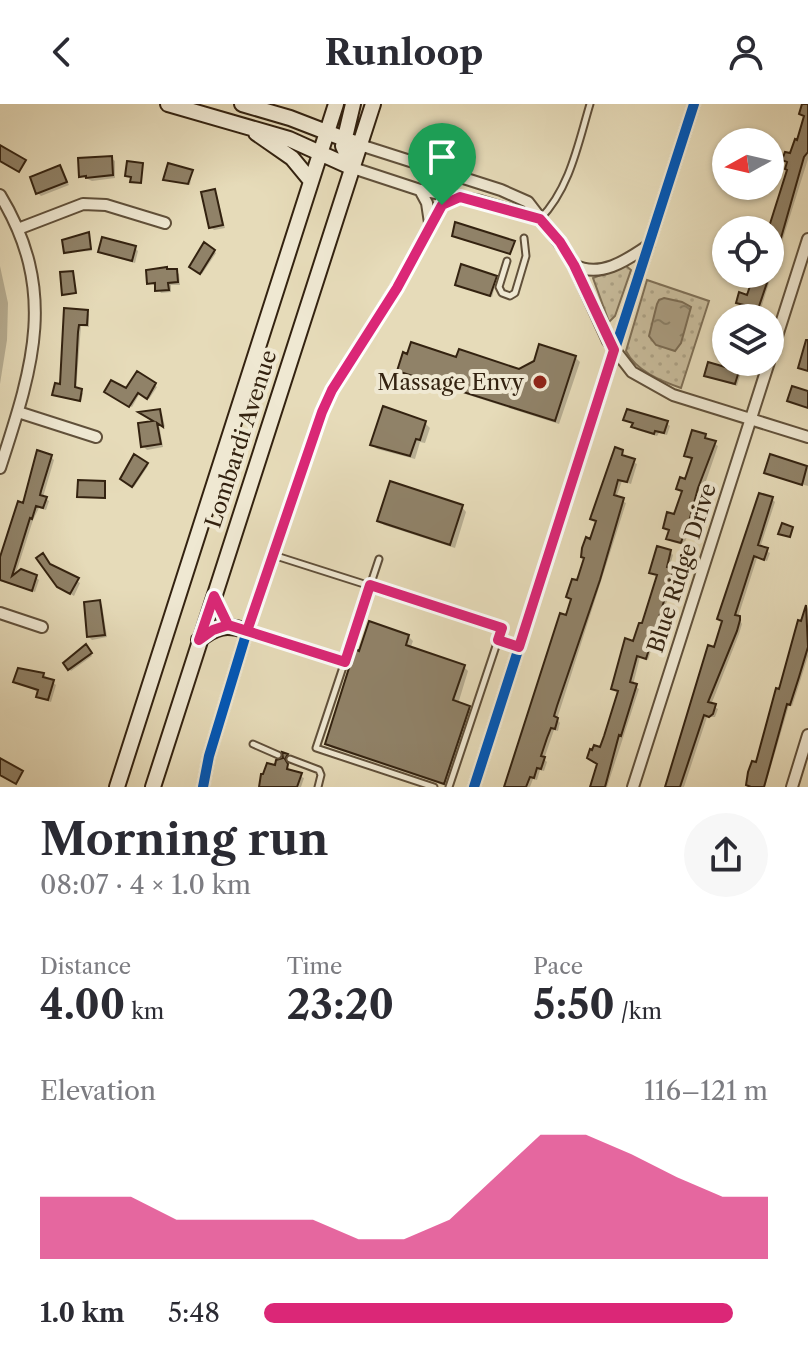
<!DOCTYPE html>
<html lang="en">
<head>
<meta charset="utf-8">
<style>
  :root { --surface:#fff; --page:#f7f7f7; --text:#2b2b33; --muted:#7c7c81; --accent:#db2777 }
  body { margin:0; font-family:"Libre Caslon Text",serif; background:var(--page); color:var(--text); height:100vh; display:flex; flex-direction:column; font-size:30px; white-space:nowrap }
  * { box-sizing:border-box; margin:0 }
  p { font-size:26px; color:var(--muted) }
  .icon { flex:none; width:44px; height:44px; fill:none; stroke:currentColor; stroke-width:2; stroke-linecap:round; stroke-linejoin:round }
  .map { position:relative; height:683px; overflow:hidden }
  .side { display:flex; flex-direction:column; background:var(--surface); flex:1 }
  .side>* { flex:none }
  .needle { width:52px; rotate:262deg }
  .controls { position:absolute; left:712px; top:24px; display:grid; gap:16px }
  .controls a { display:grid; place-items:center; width:72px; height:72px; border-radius:50%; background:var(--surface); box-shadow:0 2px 6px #0004; font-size:40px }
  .pin { position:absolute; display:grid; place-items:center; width:68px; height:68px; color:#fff; margin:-82px -34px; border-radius:50% 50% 50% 0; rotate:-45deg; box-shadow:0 0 8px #0007 }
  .pin .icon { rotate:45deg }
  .round { display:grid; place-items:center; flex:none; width:84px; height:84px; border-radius:42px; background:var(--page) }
  .headline { display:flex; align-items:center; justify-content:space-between; height:136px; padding:0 40px }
  h1 { font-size:44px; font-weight:700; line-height:60px }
  .metrics { display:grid; grid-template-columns:repeat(3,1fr); gap:12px; height:136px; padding:8px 40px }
  .metrics div { display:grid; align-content:center }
  .metrics b { font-size:40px; font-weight:700 }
  .metrics small { font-size:22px; font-weight:400 }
  .metrics p { font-size:22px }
  .chart { height:224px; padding:16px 40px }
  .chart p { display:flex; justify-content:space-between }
  .chart svg { width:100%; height:144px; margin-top:8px; fill:var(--accent); opacity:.7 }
  ul { padding:0 40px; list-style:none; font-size:26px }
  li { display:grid; grid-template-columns:128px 96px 1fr; align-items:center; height:60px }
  li i { height:20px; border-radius:10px; background:var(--accent) }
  header { display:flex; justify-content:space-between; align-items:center; height:104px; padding:0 40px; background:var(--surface); font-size:36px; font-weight:700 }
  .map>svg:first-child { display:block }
  .grass { fill:url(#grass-dots); stroke:#7e6f56; stroke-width:2 }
  .water { fill:url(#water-ripples); stroke:#7a6b53; stroke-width:2 }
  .shadow { fill:#0003 }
  .building { fill:#908268; stroke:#332210; stroke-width:2 }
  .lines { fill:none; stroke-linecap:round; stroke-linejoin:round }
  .service-casing { stroke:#60503a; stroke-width:9 }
  .minor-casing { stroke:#60503a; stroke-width:14 }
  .secondary-casing { stroke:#332210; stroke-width:18 }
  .service { stroke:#efe8d2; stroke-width:5 }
  .minor { stroke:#efe8d2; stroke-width:10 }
  .secondary { stroke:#efe8d2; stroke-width:14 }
  .cycleway-casing { stroke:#efe8d2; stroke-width:15 }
  .cycleway { stroke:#0057b8; stroke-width:10 }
  .route-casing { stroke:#fff; stroke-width:16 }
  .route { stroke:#db2777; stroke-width:10 }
  .poi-dot { fill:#8f2418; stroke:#efe8d2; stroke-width:3 }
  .labels { text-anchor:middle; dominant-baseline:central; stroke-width:8; stroke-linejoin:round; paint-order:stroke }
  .poi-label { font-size:22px; fill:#332210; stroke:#efe8d2; text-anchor:end }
  .street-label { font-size:22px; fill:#332210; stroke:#efe8d2 }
</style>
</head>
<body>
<header><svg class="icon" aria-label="back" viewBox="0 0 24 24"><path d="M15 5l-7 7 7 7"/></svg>Runloop<svg class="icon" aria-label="person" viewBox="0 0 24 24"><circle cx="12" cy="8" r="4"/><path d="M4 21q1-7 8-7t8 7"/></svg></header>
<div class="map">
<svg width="808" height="683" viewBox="0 0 808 683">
  <defs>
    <pattern id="grass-dots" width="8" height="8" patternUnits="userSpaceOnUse" patternTransform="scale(2)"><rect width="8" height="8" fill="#c8bc9c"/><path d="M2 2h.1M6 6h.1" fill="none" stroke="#aca185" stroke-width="1.8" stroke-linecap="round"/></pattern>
    <pattern id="water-ripples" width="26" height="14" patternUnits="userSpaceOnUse" patternTransform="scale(2)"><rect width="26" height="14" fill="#a99c80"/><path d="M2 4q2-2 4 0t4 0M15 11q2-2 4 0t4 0" fill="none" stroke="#8a7f67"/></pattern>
  </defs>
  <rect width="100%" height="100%" fill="#e6dbb9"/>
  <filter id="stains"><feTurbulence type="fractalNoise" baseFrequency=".0025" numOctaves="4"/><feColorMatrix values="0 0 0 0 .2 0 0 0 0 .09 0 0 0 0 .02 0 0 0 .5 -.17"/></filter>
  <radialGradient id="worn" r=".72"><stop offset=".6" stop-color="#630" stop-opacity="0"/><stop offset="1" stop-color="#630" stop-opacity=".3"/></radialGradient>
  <path class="grass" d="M625,161L631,166L615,212L609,218L593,174Z
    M647,176L709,197L681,284C661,277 636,267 626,247Z"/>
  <path class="water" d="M664,194L682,198L691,203L681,239L675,247L656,241L649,232L657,200L659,196Z"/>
  <path class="shadow" d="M808,0V55L758,214H742L745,202L738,198L748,194L756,170H770V126L806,13L801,9Z
    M111,54L115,57V74L92,77L81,72Z
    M60,63L69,81L41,92L38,89Z
    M192,68L190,81L165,75Z
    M214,87L217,91L225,124L214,126L211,123Z
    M88,131L92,147L65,148Z
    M204,140L216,149L202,170L192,162Z
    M135,144L138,147L135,159L103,150L100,147Z
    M0,162L8,199L7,236L0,280Z
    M176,167L179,170L180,181H171V188L161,189L157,182L149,179Z
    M496,173L497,175L492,193L459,182Z
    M66,207L89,210V223L81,222L76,286L83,289L81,298L55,291L62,282Z
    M575,253L580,258L559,320L403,270L399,266L520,267Z
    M728,258H744L737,282L706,272L725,265Z
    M137,270L157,283L149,295L140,289L132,303L109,289L127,287Z
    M159,307L162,310L165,323L159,320L163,343L147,346L143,342Z
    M625,316L666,319L670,322L667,331L659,329L657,332L637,326L634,321Z
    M425,319L430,324L425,339L420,338L415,355L377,345L372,341Z
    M705,332L708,336L718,342L684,441L672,438L669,435L671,427L665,423L675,413L683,388L678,385L687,378L694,356L687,351Z
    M622,348L624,354L637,360L631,380L622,377L616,394L626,399L557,615L560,619L559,622L558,627L554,626L544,655L547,658L544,667L540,666L537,676L533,675L530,683H505L572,497L568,493L579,479L597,419L593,415Z
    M135,352L148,362L134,383L123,375Z
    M51,353L54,356L43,393L49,397L46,406L39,404L33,416L15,472L36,473L39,476L35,488L0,477V461L24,401Z
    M772,353L808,364V382L770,371L767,368Z
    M105,379L106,395L79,392Z
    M772,395L775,398L760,444L770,449L767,457L757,454L738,513L742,520L739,530L711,601L718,605L715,613H707L684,683H666L715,546L722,518L719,514Z
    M462,403L466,408L455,444L384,421L379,416Z
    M670,448L673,451L669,465L676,469L648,556L640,553L633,581L639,585L607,683H592L620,589L613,585L635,540L659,472L651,468Z
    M51,462L80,479L74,492L58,482Z
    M99,498L102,501L107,533L92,536L89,533Z
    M808,502V552L797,587L792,602L789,601L765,683H747L753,660L757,661Z
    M408,532L413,537L410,545L464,563L468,567L458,600L473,608L449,683L332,644L327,640Z
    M86,543L92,552L71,567L65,559Z
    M43,571L56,581L51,598L41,595L38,592L39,588L15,578Z
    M285,651L290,654L286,660L290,668L304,674L301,683H262L285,655Z"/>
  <path class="building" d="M802,0H808V48L804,53L781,134L770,157L768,126L787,66L785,65L787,58L782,56L785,48L790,49L795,35L797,36L804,12L799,10Z
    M0,41L26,56L19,68L0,57Z
    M112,52L113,71L86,74V72L79,73L78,54Z
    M127,57L143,59L141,79L130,78L131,73L125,72Z
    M168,59L193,66L188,80L163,76Z
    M60,61L67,78L36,90L30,73Z
    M215,85L223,121L209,124L201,88Z
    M455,118L515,137L510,150L452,132Z
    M89,128L91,145L64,149L62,136Z
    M102,133L136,142L132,157L98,148Z
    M204,138L215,146L200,170L189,163Z
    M461,160L497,172L490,192L455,181Z
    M167,163V165H177L178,178L168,179L169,186L155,187V179L147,180L146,166Z
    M73,167L76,189L62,191L60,168Z
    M754,170H770L755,214H748L741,212L744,201L736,199L739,188L747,191Z
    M64,204L88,206L87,221H79L78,228L75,283L82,285L80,297L52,291L55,279L60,280Z
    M806,236H808V267L798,264Z
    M411,238L456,253L459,245L519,265L534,257L539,240L576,252L555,317L397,267L403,248L407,250Z
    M708,258L739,267L735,280L704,272Z
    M137,267L156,279L147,295L138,289L129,303L104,288L111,276L126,284Z
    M792,282L808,287V304L787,297Z
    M383,302L426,317L420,336L416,335L410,352L370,341Z
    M160,305L163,323L157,319L161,340L141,343L138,319L153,317L138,308Z
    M627,305L668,317L664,329L655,327L654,330L631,323L633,319L623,316Z
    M692,326L706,330L705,334L716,337L698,384L686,429H684L681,439L666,435L669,426L663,424L667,408L674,410L682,387L676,385L680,373L685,375L692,354L684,352Z
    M615,343L623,346L622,351L635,355L627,378L618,376L614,391L624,394L600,476L557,602L554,612L558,614L555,625L551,624L547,634L541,652L545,653L541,665L537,664L534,674L530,673L526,683H504L560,509L566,511L571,495L566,493L572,475L577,476L584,454L581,453L582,444L586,433L590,435L596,417L590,415Z
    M37,346L52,351L41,387L40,391L47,393L43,404L36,402L32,415L30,414L12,472L21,465L37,471L32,487L0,476V453L18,397L23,399Z
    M134,350L148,359L132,383L120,375Z
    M770,350L807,362L802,381L764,369Z
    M78,376L105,377V394L77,393Z
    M390,377L463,401L450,441L377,417Z
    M759,389L773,393L758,441L768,444L764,456L754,452L735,511L740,512V516L737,527L708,598L716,600L713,610L709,613L704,611L680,683H665L708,541L714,543L722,517L717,515Z
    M782,419L793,423L790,433L778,430Z
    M657,442L671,446L667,463L674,465L646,555L637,552L630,578L637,580L621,632L619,631L605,683H590L597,660L587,654L590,645L592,646L594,641L600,643L604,632L618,587L611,585L625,534L633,537L639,519H642L657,471L649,469Z
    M43,449L50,460L79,474L70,490L57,483L36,454Z
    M100,496L105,531L87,533L84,498Z
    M806,501L808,543L799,573L790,601L787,600L764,683H751L746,681L748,668L752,657L756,658L776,584L779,585L798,516L801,517Z
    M369,517L409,531L406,541L465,561L453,596L470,602L444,680L325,640L355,545L359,547Z
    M86,540L92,549L68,566L63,559Z
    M18,564L44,569L43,573L54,576L48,596L36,593L38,586L13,578Z
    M282,648L288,650L285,655L288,660L287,665L302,669L297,683H259L261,670H263L267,659L275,661L276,656L283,654Z
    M0,654L23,667L16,680L0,671Z"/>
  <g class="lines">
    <defs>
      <path id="service" d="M540,115C570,84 578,40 590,0
        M507,157L499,183L502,189L510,192L515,189L526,152L524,134
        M273,451L502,524L449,683
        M379,455L316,644L434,683
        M250,528L345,558
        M498,536L519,543
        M253,640L278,651
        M290,655L319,666L321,671L318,683"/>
      <path id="minor" d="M360,41L501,86L528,98L570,153L608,237L632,268L673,291L808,333
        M353,64L420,86L480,97L540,115
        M420,86L427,99L430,119
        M0,91C59,188 32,265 0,364
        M18,125L83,100L106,101L165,119
        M574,161C600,175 627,156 649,141
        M770,254L808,135
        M18,308L96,333
        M0,509L42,523
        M203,683L209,652L247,527L322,308L336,280L405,169L440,103L446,98L460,93
        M474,683L694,0
        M633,683L769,258
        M792,683L808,631"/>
      <path id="secondary" d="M168,0L289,35L353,64
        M242,0L290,14L360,41
        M256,29L292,54L311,77
        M353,64L343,42L353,0
        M199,536C216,522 227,520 247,527
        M117,683L336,0
        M153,683L373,0"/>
    </defs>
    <use href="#service" class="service-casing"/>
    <use href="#minor" class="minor-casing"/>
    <use href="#secondary" class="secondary-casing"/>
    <use href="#service" class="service"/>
    <use href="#minor" class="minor"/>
    <use href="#secondary" class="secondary"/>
    <defs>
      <path id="cycleway" d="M203,683L209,652L247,527L322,308L336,280L405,169L440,103L446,98L460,93
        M474,683L694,0"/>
    </defs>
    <use href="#cycleway" class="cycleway-casing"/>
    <use href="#cycleway" class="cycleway"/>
  </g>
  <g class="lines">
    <defs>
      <path id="route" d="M442,101L397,184L332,286L322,308L247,527L228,521L214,492L199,536L213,526L228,521L345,558L370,481L502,524L498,536L519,543L614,246L574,161L560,138L540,115L460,93L442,101"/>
    </defs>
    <use href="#route" class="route-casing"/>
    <use href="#route" class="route"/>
  </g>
  <circle class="poi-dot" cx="540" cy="278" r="8"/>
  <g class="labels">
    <g class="poi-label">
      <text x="524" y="278">Massage Envy</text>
    </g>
    <g class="street-label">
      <text transform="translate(241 335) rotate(-72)">Lombardi Avenue</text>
      <text transform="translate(682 464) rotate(-72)">Blue Ridge Drive</text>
    </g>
  </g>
  <rect width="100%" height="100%" filter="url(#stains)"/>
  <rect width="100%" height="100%" fill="url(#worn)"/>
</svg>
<div class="controls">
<a><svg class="needle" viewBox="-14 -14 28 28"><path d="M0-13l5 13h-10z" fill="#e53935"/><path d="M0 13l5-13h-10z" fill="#7c7c81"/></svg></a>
<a><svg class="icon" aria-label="locate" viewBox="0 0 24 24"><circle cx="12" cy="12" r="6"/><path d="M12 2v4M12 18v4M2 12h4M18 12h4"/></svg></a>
<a><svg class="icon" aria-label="layers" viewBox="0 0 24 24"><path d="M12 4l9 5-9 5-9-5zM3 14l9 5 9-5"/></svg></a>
</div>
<div class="pin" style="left:442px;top:101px;background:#1e9e55"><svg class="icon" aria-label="arrive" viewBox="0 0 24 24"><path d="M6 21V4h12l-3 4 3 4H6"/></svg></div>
</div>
<section class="side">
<div class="headline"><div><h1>Morning run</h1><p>08:07 · 4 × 1.0 km</p></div><a class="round"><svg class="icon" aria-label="share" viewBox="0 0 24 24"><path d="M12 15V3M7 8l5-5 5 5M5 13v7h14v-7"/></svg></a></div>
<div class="metrics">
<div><p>Distance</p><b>4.00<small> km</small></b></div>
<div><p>Time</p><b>23:20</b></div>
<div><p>Pace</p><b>5:50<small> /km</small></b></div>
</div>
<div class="chart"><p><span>Elevation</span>116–121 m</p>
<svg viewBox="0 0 160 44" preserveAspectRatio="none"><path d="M0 44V25L10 25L20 25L30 32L40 32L50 32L60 32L70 38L80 38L90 32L100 19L110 6L120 6L130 12L140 19L150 25L160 25V44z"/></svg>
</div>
<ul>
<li><b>1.0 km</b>5:48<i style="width:93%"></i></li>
</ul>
</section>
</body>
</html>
